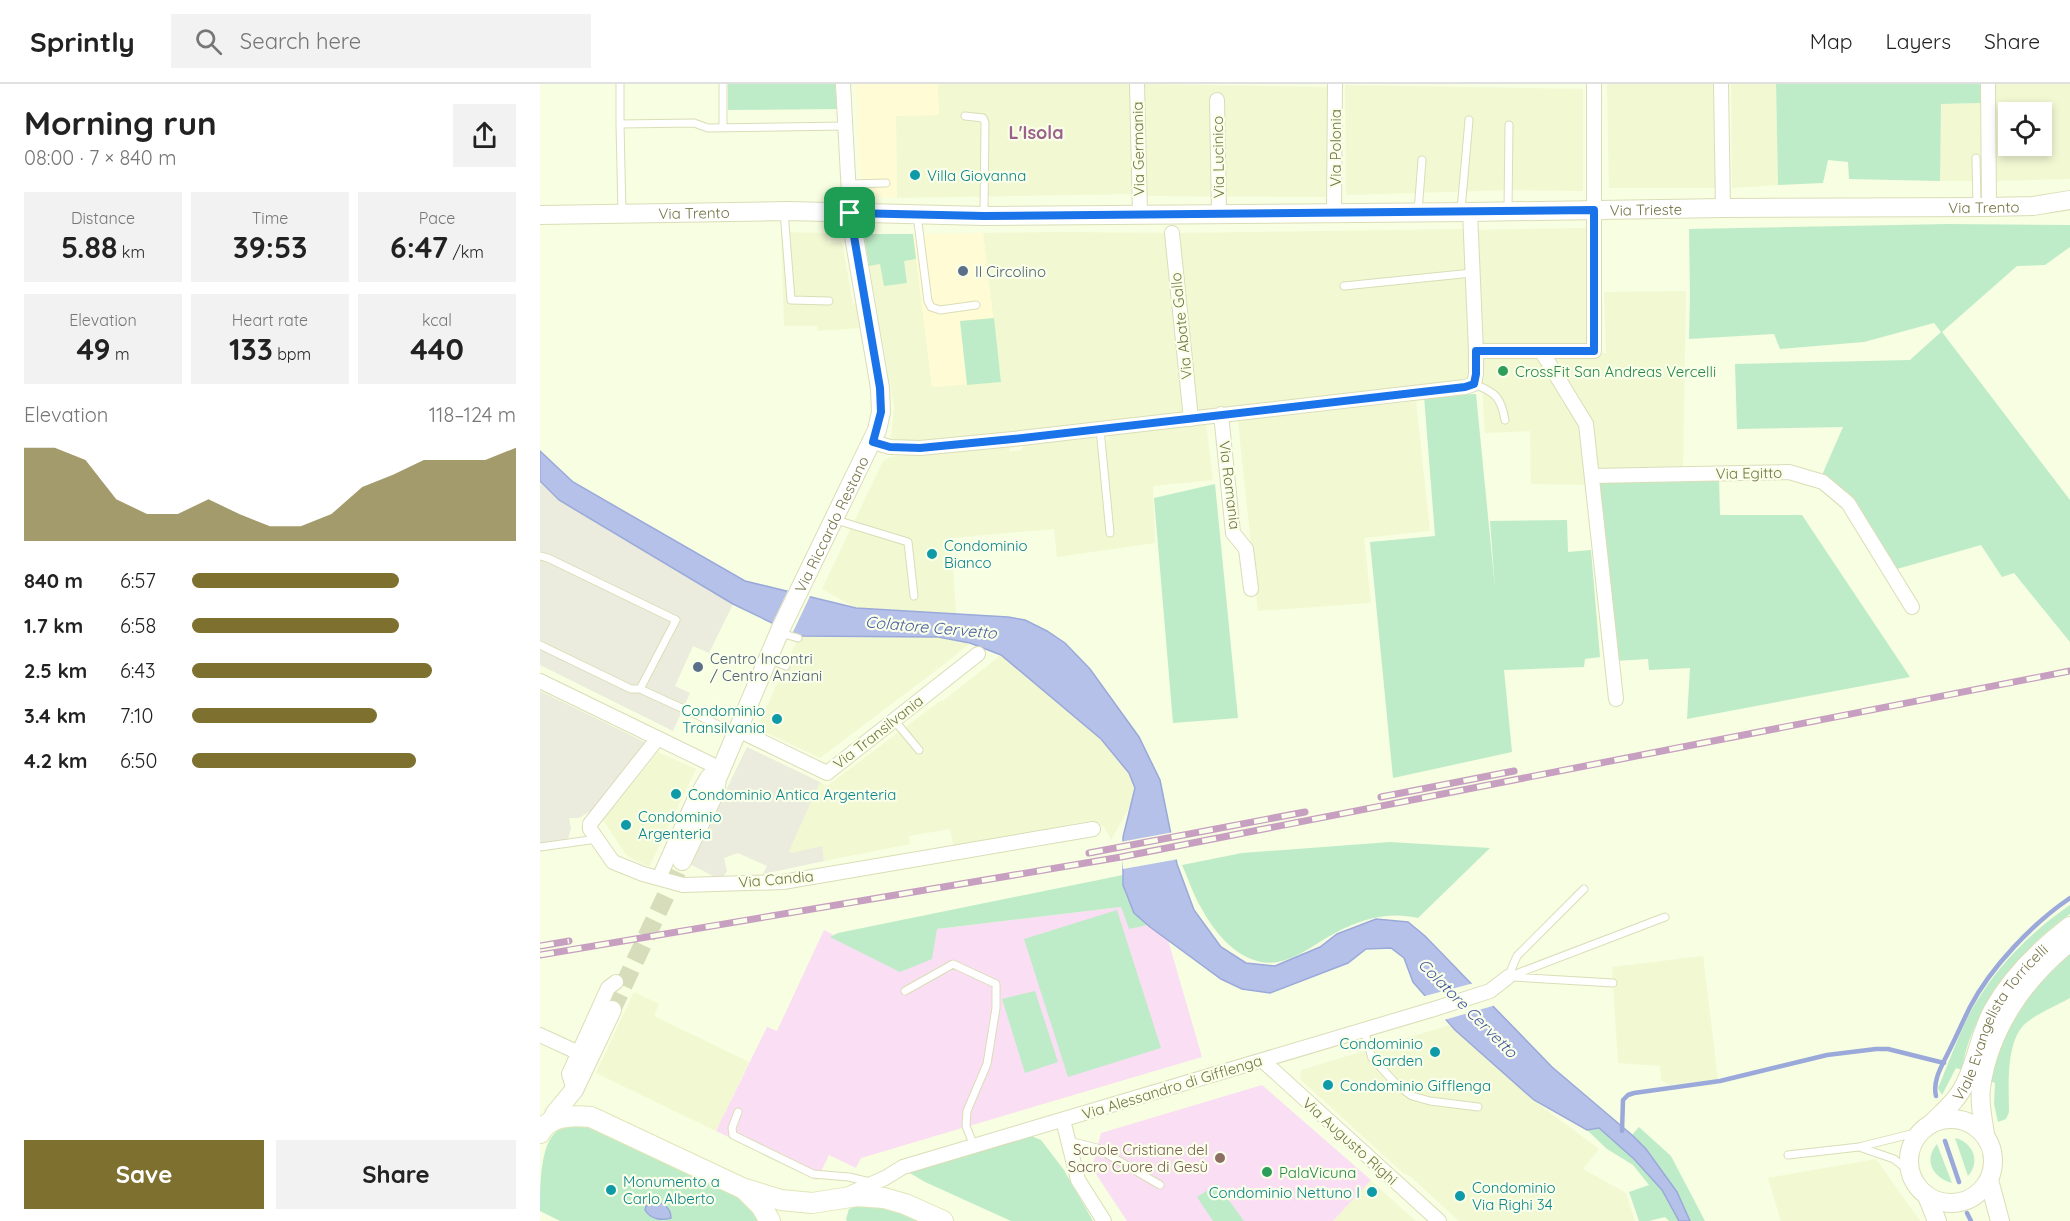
<!DOCTYPE html>
<html lang="en">
<head>
<meta charset="utf-8">
<style>
  :root { --surface:#fff; --page:#f2f2f2; --text:#222; --muted:#767676; --line:#e0e0e0; --accent:#7e712f }
  body { margin:0; font-family:Quicksand,sans-serif; background:var(--page); color:var(--text); height:100vh; display:flex; flex-direction:column; font-size:22px; white-space:nowrap }
  * { box-sizing:border-box; margin:0 }
  p { font-size:20px; color:var(--muted) }
  .icon { flex:none; width:33px; height:33px; fill:none; stroke:currentColor; stroke-width:2; stroke-linecap:round; stroke-linejoin:round }
  .map { position:relative; flex:1; overflow:hidden }
  .sheet { display:flex; flex-direction:column; background:var(--surface); width:540px }
  .sheet>* { flex:none }
  .controls { position:absolute; left:1458px; top:18px; display:grid; gap:12px }
  .controls a { display:grid; place-items:center; width:54px; height:54px; border-radius:0px; background:var(--surface); box-shadow:0 3px 9px #0003; font-size:30px }
  .pin { position:absolute; display:grid; place-items:center; width:51px; height:51px; color:#fff; margin:-26px; border-radius:12px; box-shadow:0 3px 9px #0006 }
  .round { display:grid; place-items:center; flex:none; width:63px; height:63px; border-radius:0px; background:var(--page) }
  .headline { display:flex; align-items:center; justify-content:space-between; height:102px; padding:0 24px }
  h1 { font-size:33px; font-weight:700; line-height:45px }
  .stats { display:grid; grid-template-columns:repeat(3,1fr); gap:9px; height:102px; padding:6px 24px }
  .stats div { display:grid; align-content:center; border-radius:0px; background:var(--page); text-align:center }
  .stats b { font-size:30px; font-weight:700 }
  .stats small { font-size:16px; font-weight:400 }
  .stats p { font-size:16px }
  .chart { height:168px; padding:12px 24px }
  .chart p { display:flex; justify-content:space-between }
  .chart svg { width:100%; height:108px; margin-top:6px; fill:var(--accent); opacity:.7 }
  .primary-button { display:flex; gap:12px; margin-top:auto; padding:12px 24px }
  .primary-button a { flex:1; height:69px; border-radius:0px; background:var(--accent); color:#fff; font-size:24px; font-weight:700; line-height:69px; text-align:center }
  .primary-button a+a { background:var(--page); color:var(--text) }
  ul { padding:0 24px; list-style:none; font-size:20px }
  li { display:grid; grid-template-columns:96px 72px 1fr; align-items:center; height:45px }
  li i { height:15px; border-radius:8px; background:var(--accent) }
  header { display:flex; align-items:center; gap:36px; box-sizing:border-box; height:84px; padding:0 30px; background:var(--surface); border-bottom:2px solid var(--line) }
  header strong { font-size:28px }
  nav { display:flex; gap:33px; margin-inline-start:auto; font-size:21px }
  .search { width:420px; height:54px; background:var(--page); display:flex; align-items:center; gap:15px; box-sizing:border-box; padding:0 21px; border-radius:0px; color:var(--muted); font-size:22px }
  main { display:flex; flex:1; min-height:0 }
  .map>svg:first-child { display:block }
  .residential { fill:#f1f8d2; fill-rule:evenodd }
  .commercial { fill:#fffbd4 }
  .industrial { fill:#ebecdd }
  .education { fill:#fadef3 }
  .green { fill:#bfecc8 }
  .water { fill:#b5c1e8; stroke:#9aa9da; stroke-width:1.5 }
  .pier { fill:#f7fee1 }
  .lines { fill:none; stroke-linecap:round; stroke-linejoin:round }
  .stream { stroke:#9aa9da; stroke-width:4.5 }
  .tertiary-tunnel { stroke:#d7dcba; stroke-width:18; stroke-dasharray:18 9; stroke-linecap:butt }
  .service-casing { stroke:#dbddb7; stroke-width:9 }
  .minor-casing { stroke:#dbddb7; stroke-width:16 }
  .tertiary-casing { stroke:#dbddb7; stroke-width:20 }
  .secondary-casing { stroke:#e2e5b7; stroke-width:22 }
  .service { stroke:#fff; stroke-width:7 }
  .minor { stroke:#fff; stroke-width:14 }
  .tertiary { stroke:#fff; stroke-width:18 }
  .secondary { stroke:#fff; stroke-width:20 }
  .rail-casing { stroke:#c79fc1; stroke-width:7 }
  .rail { stroke:#faffe9; stroke-width:4.5; stroke-dasharray:14; stroke-linecap:butt }
  .route-casing { stroke:#fff; stroke-width:12 }
  .route { stroke:#1a73e8; stroke-width:8 }
  .culture-dot { fill:#0f9aa8; stroke:#faffe9; stroke-width:2 }
  .service-dot { fill:#5c6f8a; stroke:#faffe9; stroke-width:2 }
  .leisure-dot { fill:#2e9e5b; stroke:#faffe9; stroke-width:2 }
  .education-dot { fill:#8d6e63; stroke:#faffe9; stroke-width:2 }
  .labels { text-anchor:middle; dominant-baseline:central; stroke-width:4.5; stroke-linejoin:round; paint-order:stroke }
  .street-label { font-size:15px; fill:#767546; stroke:#faffe9 }
  .culture-label { font-size:15px; fill:#0d838f; stroke:#faffe9; text-anchor:start }
  .service-label { font-size:15px; fill:#4e5e75; stroke:#faffe9; text-anchor:start }
  .leisure-label { font-size:15px; fill:#27864d; stroke:#faffe9; text-anchor:start }
  .education-label { font-size:15px; fill:#785e54; stroke:#faffe9; text-anchor:end }
  .water-label { font-size:16px; font-style:italic; fill:#475ba1; stroke:#faffe9 }
  .quarter-label { font-size:18px; font-weight:bold; fill:#9a618b; stroke:#faffe9 }
</style>
</head>
<body>
<header>
<strong>Sprintly</strong>
<div class="search"><svg class="icon" aria-label="search" viewBox="0 0 24 24"><circle cx="10" cy="10" r="6"/><path d="M15 15l6 6"/></svg>Search here</div>
<nav><a>Map</a><a>Layers</a><a>Share</a></nav>
</header>
<main>
<section class="sheet">
<div class="headline"><div><h1>Morning run</h1><p>08:00 · 7 × 840 m</p></div><a class="round"><svg class="icon" aria-label="share" viewBox="0 0 24 24"><path d="M12 15V3M7 8l5-5 5 5M5 13v7h14v-7"/></svg></a></div>
<div class="stats">
<div><p>Distance</p><b>5.88<small> km</small></b></div>
<div><p>Time</p><b>39:53</b></div>
<div><p>Pace</p><b>6:47<small> /km</small></b></div>
</div>
<div class="stats">
<div><p>Elevation</p><b>49<small> m</small></b></div>
<div><p>Heart rate</p><b>133<small> bpm</small></b></div>
<div><p>kcal</p><b>440</b></div>
</div>
<div class="chart"><p><span>Elevation</span>118–124 m</p>
<svg viewBox="0 0 160 44" preserveAspectRatio="none"><path d="M0 44V6L10 6L20 11L30 27L40 33L50 33L60 27L70 33L80 38L90 38L100 33L110 22L120 17L130 11L140 11L150 11L160 6V44z"/></svg>
</div>
<ul>
<li><b>840 m</b>6:57<i style="width:64%"></i></li>
<li><b>1.7 km</b>6:58<i style="width:64%"></i></li>
<li><b>2.5 km</b>6:43<i style="width:74%"></i></li>
<li><b>3.4 km</b>7:10<i style="width:57%"></i></li>
<li><b>4.2 km</b>6:50<i style="width:69%"></i></li>
</ul>
<div class="primary-button"><a>Save</a><a>Share</a></div>
</section>
<div class="map">
<svg width="1530" height="1137" viewBox="0 0 1530 1137">
  <rect width="100%" height="100%" fill="#f7fee1"/>
  <path class="residential" d="M398,0H593V110L357,114L356,32L398,31Z
    M602,0L788,3L786,113L605,112Z
    M1067,0H1174L1175,104H1069Z
    M1191,0H1236L1238,101L1192,104Z
    M1454,0H1530V95L1455,97ZM1468,28H1502V62H1468Z
    M805,1L1043,5V107L971,106L806,111Z
    M1440,19L1442,97H1400V20Z
    M1046,144L1051,263H940L935,146Z
    M926,145L932,295L656,327L642,191L640,149Z
    M241,148L287,149L288,159L302,158L313,220H317L319,244L278,247L277,242H244Z
    M525,148L628,149L647,330L396,358L351,355L354,323L324,150H373L392,303L461,298L443,149Z
    M1146,207L1143,385L1057,388L1052,341L1012,271L1066,269L1064,208Z
    M940,270H1000L1043,341L1050,401L991,400L990,347L945,349Z
    M876,317L890,447L824,454L831,519L718,527L698,337Z
    M666,340L673,396L613,402L615,459L517,473L514,445L411,454L416,529L316,524L282,505L343,377L350,373L469,362L470,368L481,366L485,361L555,354L556,357H566L571,351Z
    M259,552L398,553L430,559L403,581L280,674L217,644Z
    M461,571L561,655L589,689L595,704L593,717L571,756L564,743L557,738L547,737L414,764L410,745L369,752L370,760L284,777L282,763L251,769L249,767L280,698L287,702L400,617H403Z
    M118,668L156,685L109,783L87,772L63,736Z
    M1163,872L1178,996L1131,1001L1121,996L1120,982L1078,979L1072,883Z
    M94,908L119,920L114,932L209,978L176,1047L56,989Z
    M910,941L997,1019L1059,1065L1043,1085L1086,1109L1095,1137H919L870,1092L863,1089L760,995L761,986Z
    M1336,1075L1380,1137H1241L1228,1094Z
    M831,1096V1097L876,1137H793Z"/>
  <path class="commercial" d="M316,0H398L399,31L356,32L357,114L322,113L321,105L323,104L319,81Z
    M443,149L461,298L392,303L373,150Z"/>
  <path class="industrial" d="M0,397L19,416L193,520L169,569L153,562L135,602L150,609L133,647L0,581Z
    M0,607L107,659L55,724L39,734H29L31,745L26,762L0,766Z
    M207,663L280,698L249,767L251,769L282,762L284,777L223,790L227,782L198,769L184,774L187,787L181,796L150,780Z"/>
  <path class="education" d="M581,823L589,844L608,841L628,856L662,973L321,1074L316,1084L289,1071L277,1096L176,1047L227,943L237,947L284,846L294,851L290,852L397,845Z
    M722,1001L831,1096L793,1137H587L552,1084L561,1049Z"/>
  <path class="green" d="M188,0H295L297,25L188,26Z
    M1236,0H1454V16L1440,19L1401,20L1400,97L1309,95L1308,78L1288,76L1283,99L1238,101Z
    M1408,140L1530,141V163L1505,181L1477,182L1402,248L1530,416V558L1474,489L1462,493L1441,461L1357,485L1314,415L1282,391L1303,343L1197,345L1195,280L1370,276L1401,248L1394,239L1324,258L1240,265L1234,250L1149,255L1150,210L1149,145Z
    M324,150H373L376,175L364,177L367,199L344,202L340,180L329,182Z
    M454,234L461,298L427,301L420,237Z
    M936,310L955,504L950,437L1027,436L1028,468L1051,466L1060,573L1045,575L1044,583L964,586L972,668L853,694L830,458L895,452L884,312Z
    M1179,394L1180,431H1262L1370,593L1147,635L1150,584L1109,586L1108,575L1075,577L1058,397Z
    M675,400L698,634L633,639L614,414Z
    M850,758L950,764L878,834C850,827 820,835 795,849C776,859 759,874 738,878C705,884 677,853 663,827C654,813 649,796 642,781L702,769Z
    M583,791C582,812 594,828 608,841L589,845L581,823L397,845L392,875L360,888L290,853L298,849Z
    M1530,821V830C1481,863 1430,927 1422,986L1416,984L1402,1011L1398,1004C1409,979 1421,943 1435,920C1459,880 1492,847 1530,821Z
    M577,826L621,964L528,993L484,855Z
    M1530,867V914C1516,922 1498,929 1486,939C1465,957 1469,1003 1469,1028L1466,1035L1458,1038L1454,1020L1455,999L1450,997L1463,955L1487,912Z
    M495,907L518,978L485,989L462,915Z
    M35,1041L53,1042L201,1113L228,1137H20L0,1127C0,1102 0,1060 17,1047C22,1044 30,1043 35,1041Z
    M1099,1043L1131,1072L1165,1137H1150C1135,1104 1117,1077 1092,1051Z
    M1059,1044L1094,1075L1122,1106L1139,1137H1129L1125,1133L1109,1137H1099L1089,1108L1109,1101L1093,1081L1067,1065L1047,1046Z
    M491,1052L501,1056L524,1086L553,1137H471L385,1098L368,1088Z
    M1415,1054C1433,1058 1441,1078 1428,1092Z
    M1397,1060L1412,1099C1393,1094 1383,1076 1397,1060Z
    M677,1100L704,1137H673L657,1113Z
    M341,1120L387,1137H307L306,1135L309,1125L317,1122Z"/>
  <path class="water" d="M0,367L33,398L205,497L316,524L468,533L485,536L507,547L525,559L550,585L599,653L620,696L637,780L654,826L681,863L706,879L735,882L780,863L797,850L836,835L868,838L885,852L1012,983L1092,1051L1106,1065L1137,1108L1150,1137H1139L1122,1106L1094,1075L1059,1044L1047,1046L994,1016L915,946L873,898L864,874L851,864L826,865L808,879L730,909L702,905L681,895L610,843L594,829L583,801V753L595,704L589,689L561,655L461,571L430,559L398,553L259,552L193,520L19,416L0,397Z
    M112,1117C122,1118 131,1123 131,1134C122,1137 110,1135 105,1126L106,1122Z"/>
  <path class="pier" d="M249,504L271,510L252,550L232,540Z
    M634,748L639,775L583,785L580,758Z
    M934,899L956,921L904,936L881,913Z"/>
  <g class="lines">
    <path class="stream" d="M1396,1012C1392,996 1403,980 1410,965C1417,951 1423,937 1430,923C1451,883 1493,839 1530,814
      M1082,1047L1083,1016L1088,1011L1094,1009L1180,997L1287,971L1336,965H1348L1404,979
      M1405,1057L1419,1098
      M1427,1129L1431,1137"/>
    <path class="tertiary-tunnel" d="M72,926L142,777"/>
    <defs>
      <path id="service" d="M80,0V40
        M183,0V44
        M425,32L443,34L445,39L444,130
        M1436,74L1437,122
        M309,100L346,99
        M921,126L929,36
        M968,126L969,41
        M244,127L251,216L289,217
        M878,128L882,76
        M82,129L80,40L154,39L168,44L306,42
        M377,131L388,217L391,223L400,226L436,221
        M804,202L932,189
        M934,300C955,308 961,313 965,336
        M560,345L570,449
        M296,436L368,458L374,512
        M0,472L8,474L136,536L100,605
        M240,549L258,554
        M0,561L91,605H100L194,648
        M228,575L246,582
        M354,636L379,666
        M0,763L57,755
        M968,893L1125,833
        M968,893L977,872L1044,805
        M973,893L1073,899
        M365,907L413,880L456,900V924L447,980L427,1027L426,1042L434,1062
        M824,946L832,974L858,1002L872,1012L890,1017L938,1023
        M198,1028L192,1044L193,1051L273,1090L309,1093L330,1098
        M529,1057L557,1064L620,1101
        M1322,1064L1354,1075L1369,1087
        M1248,1071L1319,1063L1379,1048"/>
      <path id="minor" d="M303,0L310,129
        M597,0L600,130
        M1181,0L1183,124
        M1448,0L1449,123
        M677,16L679,129
        M794,128L795,0
        M632,149L651,335
        M936,267H1054V0
        M1002,268L1046,340L1076,615
        M681,330L693,449L706,465L711,505
        M333,358L350,363L380,364L473,355L925,303L934,300L936,290V267L930,128
        M1052,392L1249,388L1283,398L1308,419L1372,523
        M0,597L181,685
        M198,646L287,689L438,570
        M118,654L50,740V745L73,778L103,790L143,801L243,798L553,745
        M119,794L154,716L168,692L179,690
        M0,951L39,969
        M722,976L899,1137
        M34,1006L29,990L68,904L76,898
        M523,1036L538,1096L564,1137
        M311,1109L345,1094L363,1083L894,925L950,907L968,893"/>
      <g id="tertiary">
        <path id="s1" d="M0,131L248,127L444,132L930,128L1183,124L1449,123L1493,122L1530,116"/>
        <path id="s2" d="M142,777L175,708L177,695L241,544L337,346L341,328L340,304L310,129"/>
        <circle cx="1411" cy="1077" r="42"/>
        <path d="M11,1037L15,1029L34,1006L72,926"/>
        <path id="s3" d="M1393,1038C1405,1026 1418,1015 1425,1000C1437,976 1440,949 1453,926C1471,893 1500,865 1530,842"/>
        <path d="M1445,1050C1443,1036 1439,1019 1441,1004C1449,945 1484,895 1530,858"/>
        <path d="M1449,1096L1460,1137"/>
        <path d="M1387,1112L1397,1137"/>
      </g>
      <path id="secondary" d="M0,1049C9,1031 33,1031 51,1033L202,1104L241,1116L272,1119L317,1112L344,1114L365,1120L403,1137
        M204,1105L221,1122L230,1137"/>
    </defs>
    <use href="#service" class="service-casing"/>
    <use href="#minor" class="minor-casing"/>
    <use href="#tertiary" class="tertiary-casing"/>
    <use href="#secondary" class="secondary-casing"/>
    <use href="#service" class="service"/>
    <use href="#minor" class="minor"/>
    <use href="#tertiary" class="tertiary"/>
    <use href="#secondary" class="secondary"/>
    <defs>
      <path id="rail" d="M841,713L974,687
        M549,769L765,728
        M0,862L29,857
        M0,871L581,773L1530,587"/>
    </defs>
    <use href="#rail" class="rail-casing"/>
    <use href="#rail" class="rail"/>
  </g>
  <g class="lines">
    <defs>
      <path id="route" d="M1054,126V267H936V290L934,300L925,303L473,355L380,364L350,363L333,358L341,328L340,304L310,129L444,132Z"/>
    </defs>
    <use href="#route" class="route-casing"/>
    <use href="#route" class="route"/>
  </g>
  <g class="culture-dot">
    <circle cx="375" cy="91" r="6"/>
    <circle cx="392" cy="470" r="6"/>
    <circle cx="237" cy="635" r="6"/>
    <circle cx="136" cy="710" r="6"/>
    <circle cx="86" cy="741" r="6"/>
    <circle cx="895" cy="968" r="6"/>
    <circle cx="788" cy="1001" r="6"/>
    <circle cx="71" cy="1106" r="6"/>
    <circle cx="832" cy="1108" r="6"/>
    <circle cx="920" cy="1112" r="6"/>
  </g>
  <g class="service-dot">
    <circle cx="423" cy="187" r="6"/>
    <circle cx="158" cy="583" r="6"/>
  </g>
  <g class="leisure-dot">
    <circle cx="963" cy="287" r="6"/>
    <circle cx="727" cy="1088" r="6"/>
  </g>
  <circle class="education-dot" cx="680" cy="1074" r="6"/>
  <g class="labels">
    <g class="street-label">
      <text transform="translate(795 64) rotate(-90)">Via Polonia</text>
      <text transform="translate(598 65) rotate(-91)">Via Germania</text>
      <text transform="translate(678 73) rotate(-91)">Via Lucinico</text>
      <text stroke="none"><textPath href="#s1" startOffset="1444">Via Trento</textPath></text>
      <text stroke="none"><textPath href="#s1" startOffset="1106">Via Trieste</textPath></text>
      <text stroke="none"><textPath href="#s1" startOffset="154">Via Trento</textPath></text>
      <text transform="translate(641 242) rotate(-96)">Via Abate Gallo</text>
      <text transform="translate(1209 389) rotate(-1)">Via Egitto</text>
      <text transform="translate(690 401) rotate(83)">Via Romania</text>
      <text stroke="none"><textPath href="#s2" startOffset="369">Via Riccardo Restano</textPath></text>
      <text transform="translate(338 648) rotate(-38)">Via Transilvania</text>
      <text transform="translate(236 795) rotate(-5)">Via Candia</text>
      <text stroke="none"><textPath href="#s3" startOffset="122">Viale Evangelista Torricelli</textPath></text>
      <text transform="translate(632 1003) rotate(-17)">Via Alessandro di Gifflenga</text>
      <text transform="translate(810 1057) rotate(42)">Via Augusto Righi</text>
    </g>
    <g class="culture-label">
      <text x="387" y="91">Villa Giovanna</text>
      <text x="404" y="461">Condominio<tspan x="404" dy="17">Bianco</tspan></text>
      <text x="225" y="626" text-anchor="end">Condominio<tspan x="225" dy="17">Transilvania</tspan></text>
      <text x="148" y="710">Condominio Antica Argenteria</text>
      <text x="98" y="732">Condominio<tspan x="98" dy="17">Argenteria</tspan></text>
      <text x="883" y="959" text-anchor="end">Condominio<tspan x="883" dy="17">Garden</tspan></text>
      <text x="800" y="1001">Condominio Gifflenga</text>
      <text x="83" y="1097">Monumento a<tspan x="83" dy="17">Carlo Alberto</tspan></text>
      <text x="932" y="1103">Condominio<tspan x="932" dy="17">Via Righi 34</tspan></text>
      <text x="820" y="1108" text-anchor="end">Condominio Nettuno I</text>
    </g>
    <g class="service-label">
      <text x="435" y="187">Il Circolino</text>
      <text x="170" y="574">Centro Incontri<tspan x="170" dy="17">/ Centro Anziani</tspan></text>
    </g>
    <g class="leisure-label">
      <text x="975" y="287">CrossFit San Andreas Vercelli</text>
      <text x="739" y="1088">PalaVicuna</text>
    </g>
    <g class="education-label">
      <text x="668" y="1065">Scuole Cristiane del<tspan x="668" dy="17">Sacro Cuore di Gesù</tspan></text>
    </g>
    <g class="water-label">
      <text transform="translate(391 543) rotate(5)">Colatore Cervetto</text>
      <text transform="translate(928 924) rotate(45)">Colatore Cervetto</text>
    </g>
    <g class="quarter-label">
      <text x="496" y="48">L'Isola</text>
    </g>
  </g>
</svg>
<div class="controls">
<a><svg class="icon" aria-label="locate" viewBox="0 0 24 24"><circle cx="12" cy="12" r="6"/><path d="M12 2v4M12 18v4M2 12h4M18 12h4"/></svg></a>
</div>
<div class="pin" style="left:310px;top:129px;background:#1e9e55"><svg class="icon" aria-label="arrive" viewBox="0 0 24 24"><path d="M6 21V4h12l-3 4 3 4H6"/></svg></div>
</div>
</main>
</body>
</html>
